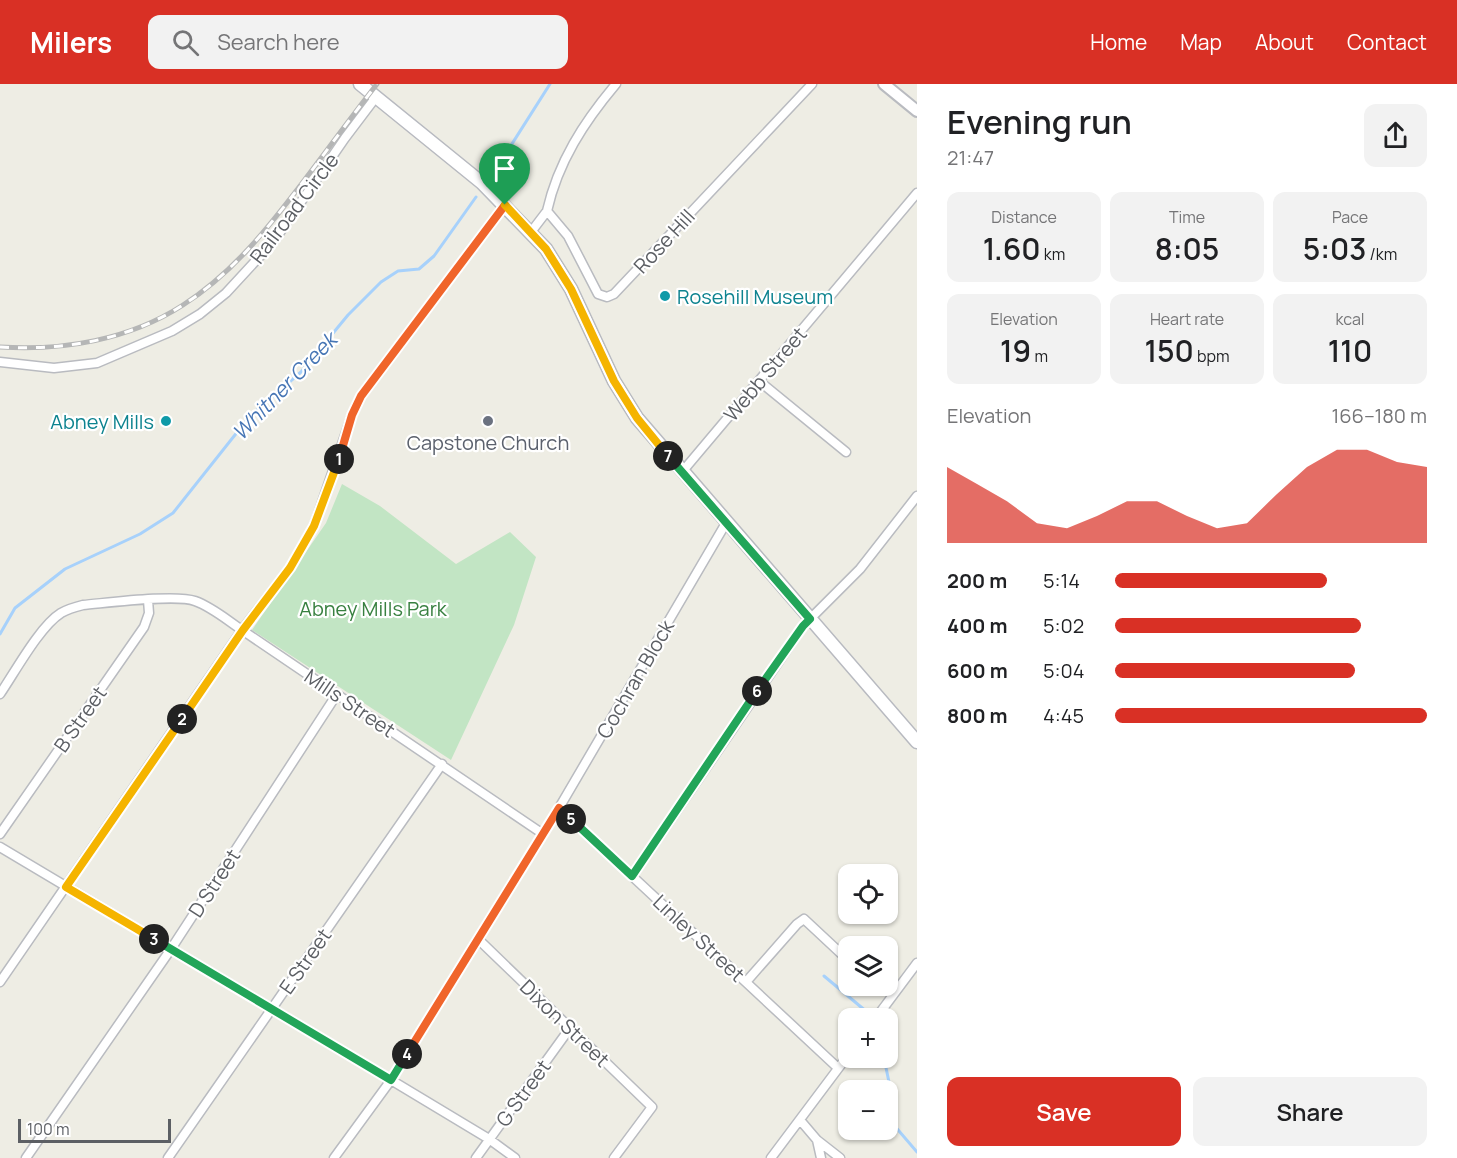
<!DOCTYPE html>
<html lang="en">
<head>
<meta charset="utf-8">
<style>
  :root { --surface:#fff; --page:#f2f2f2; --text:#202124; --muted:#757577; --accent:#d93025 }
  body { margin:0; font-family:Manrope,sans-serif; background:var(--page); color:var(--text); height:100vh; display:flex; flex-direction:column; font-size:22px; white-space:nowrap }
  * { box-sizing:border-box; margin:0 }
  p { font-size:20px; color:var(--muted) }
  .icon { flex:none; width:33px; height:33px; fill:none; stroke:currentColor; stroke-width:2; stroke-linecap:round; stroke-linejoin:round }
  .map { position:relative; flex:1; overflow:hidden }
  .drawer { display:flex; flex-direction:column; background:var(--surface); width:540px }
  .drawer>* { flex:none }
  .fabs { position:absolute; left:838px; top:780px; display:grid; gap:12px }
  .fabs a { display:grid; place-items:center; width:60px; height:60px; border-radius:12px; background:var(--surface); box-shadow:0 2px 4px #0004; font-size:30px }
  .scale { position:absolute; left:18px; bottom:15px; width:153px; box-sizing:border-box; padding-left:6px; border:3px solid #5c5f64; border-top:0; font-size:16px; line-height:21px; white-space:nowrap; color:#5c5f64; -webkit-text-stroke:4px #fff; paint-order:stroke }
  .pin { position:absolute; display:grid; place-items:center; width:51px; height:51px; color:#fff; margin:-62px -26px; border-radius:50% 50% 50% 0; rotate:-45deg; box-shadow:0 0 6px #0007 }
  .pin .icon { rotate:45deg }
  .km { position:absolute; width:30px; height:30px; margin:-15px; border-radius:50%; background:#222; color:#fff; font-size:16px; line-height:30px; text-align:center }
  .round { display:grid; place-items:center; flex:none; width:63px; height:63px; border-radius:12px; background:var(--page) }
  .headline { display:flex; align-items:center; justify-content:space-between; height:102px; padding:0 30px }
  h1 { font-size:33px; font-weight:600; line-height:45px }
  .stats { display:grid; grid-template-columns:repeat(3,1fr); gap:9px; height:102px; padding:6px 30px }
  .stats div { display:grid; align-content:center; border-radius:12px; background:var(--page); text-align:center }
  .stats b { font-size:30px; font-weight:600 }
  .stats small { font-size:16px; font-weight:400 }
  .stats p { font-size:16px }
  .chart { height:168px; padding:12px 30px }
  .chart p { display:flex; justify-content:space-between }
  .chart svg { width:100%; height:108px; margin-top:6px; fill:var(--accent); opacity:.7 }
  .cta { display:flex; gap:12px; margin-top:auto; padding:12px 30px }
  .cta a { flex:1; height:69px; border-radius:12px; background:var(--accent); color:#fff; font-size:24px; font-weight:600; line-height:69px; text-align:center }
  .cta a+a { background:var(--page); color:var(--text) }
  ul { padding:0 30px; list-style:none; font-size:20px }
  li { display:grid; grid-template-columns:96px 72px 1fr; align-items:center; height:45px }
  li i { height:15px; border-radius:8px; background:var(--accent) }
  header { display:flex; align-items:center; gap:36px; box-sizing:border-box; height:84px; padding:0 30px; background:var(--accent); color:#fff }
  header strong { font-size:28px }
  nav { display:flex; gap:33px; margin-inline-start:auto; font-size:21px }
  .search { width:420px; height:54px; background:var(--page); display:flex; align-items:center; gap:15px; box-sizing:border-box; padding:0 21px; border-radius:12px; color:var(--muted); font-size:22px }
  main { display:flex; flex:1; min-height:0 }
  .map>svg:first-child { display:block }
  .green { fill:#c2e5c4 }
  .lines { fill:none; stroke-linecap:round; stroke-linejoin:round }
  .stream { stroke:#a7d1fb; stroke-width:3 }
  .minor-casing { stroke:#b9bbc0; stroke-width:11 }
  .tertiary-casing { stroke:#b9bbc0; stroke-width:14 }
  .secondary-casing { stroke:#b8bac0; stroke-width:15 }
  .minor { stroke:#fff; stroke-width:8 }
  .tertiary { stroke:#fff; stroke-width:10 }
  .secondary { stroke:#fff; stroke-width:12 }
  .rail-casing { stroke:#b5b6b6; stroke-width:5 }
  .rail { stroke:#fff; stroke-width:3; stroke-dasharray:9; stroke-linecap:butt }
  .split-1-casing { stroke:#fff; stroke-width:12 }
  .split-2-casing { stroke:#fff; stroke-width:12 }
  .split-3-casing { stroke:#fff; stroke-width:12 }
  .split-4-casing { stroke:#fff; stroke-width:12 }
  .split-5-casing { stroke:#fff; stroke-width:12 }
  .split-6-casing { stroke:#fff; stroke-width:12 }
  .split-7-casing { stroke:#fff; stroke-width:12 }
  .split-8-casing { stroke:#fff; stroke-width:12 }
  .split-1 { stroke:#f0652b; stroke-width:8 }
  .split-2 { stroke:#f5b400; stroke-width:8 }
  .split-3 { stroke:#f5b400; stroke-width:8 }
  .split-4 { stroke:#22a559; stroke-width:8 }
  .split-5 { stroke:#f0652b; stroke-width:8 }
  .split-6 { stroke:#22a559; stroke-width:8 }
  .split-7 { stroke:#22a559; stroke-width:8 }
  .split-8 { stroke:#f5b400; stroke-width:8 }
  .culture-dot { fill:#0f9aa8; stroke:#fff; stroke-width:2 }
  .worship-dot { fill:#6b7280; stroke:#fff; stroke-width:2 }
  .labels { text-anchor:middle; dominant-baseline:central; stroke-width:4.5; stroke-linejoin:round; paint-order:stroke }
  .street-label { font-size:20px; fill:#5c5f64; stroke:#fff }
  .culture-label { font-size:20px; fill:#0d838f; stroke:#fff; text-anchor:start }
  .worship-label { font-size:20px; fill:#5b616d; stroke:#fff }
  .park-label { font-size:20px; fill:#388040; stroke:#fff }
  .water-label { font-size:21px; font-style:italic; fill:#4776b5; stroke:#fff }
</style>
</head>
<body>
<header>
<strong>Milers</strong>
<div class="search"><svg class="icon" aria-label="search" viewBox="0 0 24 24"><circle cx="10" cy="10" r="6"/><path d="M15 15l6 6"/></svg>Search here</div>
<nav><a>Home</a><a>Map</a><a>About</a><a>Contact</a></nav>
</header>
<main>
<div class="map">
<svg width="917" height="1074" viewBox="0 0 917 1074">
  <rect width="100%" height="100%" fill="#eeede4"/>
  <path class="green" d="M342,400L380,422L456,480L510,448L536,473L514,541L451,676L252,546L326,439Z"/>
  <g class="lines">
    <path class="stream" d="M496,85L550,0
      M0,550L15,524L65,485L140,450L173,429L250,332L301,288L348,231L381,198L398,187L419,185L434,172L476,113
      M824,892L867,928
      M884,974L890,1003L893,1040L917,1068"/>
    <defs>
      <path id="minor" d="M547,127C558,78 584,38 616,0
        M531,148L547,127L568,152L598,210L607,213L614,210L812,0
        M0,278L54,284L97,279L172,247L200,230L226,209L274,157L345,54L376,13
        M759,297L846,368
        M682,388L917,109
        M0,610C15,588 40,542 61,529C68,525 75,523 83,521C107,519 176,510 195,517C212,523 227,536 242,546L543,750
        M559,724L838,984
        M0,750L144,543L149,529L148,516
        M0,763L391,996L489,1055L515,1074
        M632,792L803,542L860,485L917,412
        M478,855L652,1023L614,1074
        M0,898L242,546L290,484L314,442L352,331L361,312L505,121
        M746,898L797,840L804,835L849,877
        M881,902L893,911
        M876,934L917,879
        M800,1036L817,1056L821,1074
        M817,1056L840,1074
        M26,1074L171,865L337,610
        M168,1074L442,680
        M334,1074L391,996L559,724L726,439
        M476,1074L570,944
        M771,1074L849,970"/>
      <path id="tertiary" d="M884,0L917,27"/>
      <path id="secondary" d="M360,0L482,99L546,165L571,205L614,297L637,334L917,658"/>
    </defs>
    <use href="#minor" class="minor-casing"/>
    <use href="#tertiary" class="tertiary-casing"/>
    <use href="#secondary" class="secondary-casing"/>
    <use href="#minor" class="minor"/>
    <use href="#tertiary" class="tertiary"/>
    <use href="#secondary" class="secondary"/>
    <defs>
      <path id="rail" d="M0,263C63,267 129,256 183,221C233,189 268,144 303,98C328,65 352,32 377,0"/>
    </defs>
    <use href="#rail" class="rail-casing"/>
    <use href="#rail" class="rail"/>
  </g>
  <g class="lines">
    <defs>
      <path id="split-1" d="M339,375L352,331L361,312L505,121"/>
      <path id="split-2" d="M182,635L243,546L290,484L314,442L339,375"/>
      <path id="split-3" d="M154,855L66,803L182,635"/>
      <path id="split-4" d="M154,855L391,996L407,970"/>
      <path id="split-5" d="M407,970L559,724L571,735"/>
      <path id="split-6" d="M571,735L632,792L757,607"/>
      <path id="split-7" d="M668,372L810,535L803,542L757,607"/>
      <path id="split-8" d="M505,121L546,165L571,205L614,297L637,334L668,372"/>
    </defs>
    <use href="#split-1" class="split-1-casing"/>
    <use href="#split-2" class="split-2-casing"/>
    <use href="#split-3" class="split-3-casing"/>
    <use href="#split-4" class="split-4-casing"/>
    <use href="#split-5" class="split-5-casing"/>
    <use href="#split-6" class="split-6-casing"/>
    <use href="#split-7" class="split-7-casing"/>
    <use href="#split-8" class="split-8-casing"/>
    <use href="#split-1" class="split-1"/>
    <use href="#split-2" class="split-2"/>
    <use href="#split-3" class="split-3"/>
    <use href="#split-4" class="split-4"/>
    <use href="#split-5" class="split-5"/>
    <use href="#split-6" class="split-6"/>
    <use href="#split-7" class="split-7"/>
    <use href="#split-8" class="split-8"/>
  </g>
  <g class="culture-dot">
    <circle cx="665" cy="212" r="6"/>
    <circle cx="166" cy="337" r="6"/>
  </g>
  <circle class="worship-dot" cx="488" cy="337" r="6"/>
  <g class="labels">
    <g class="street-label">
      <text transform="translate(294 124) rotate(-53)">Railroad Circle</text>
      <text transform="translate(664 157) rotate(-47)">Rose Hill</text>
      <text transform="translate(765 290) rotate(-50)">Webb Street</text>
      <text transform="translate(635 595) rotate(-60)">Cochran Block</text>
      <text transform="translate(350 619) rotate(34)">Mills Street</text>
      <text transform="translate(80 635) rotate(-55)">B Street</text>
      <text transform="translate(214 799) rotate(-57)">D Street</text>
      <text transform="translate(699 854) rotate(43)">Linley Street</text>
      <text transform="translate(305 877) rotate(-55)">E Street</text>
      <text transform="translate(565 939) rotate(44)">Dixon Street</text>
      <text transform="translate(523 1009) rotate(-54)">G Street</text>
    </g>
    <g class="culture-label">
      <text x="677" y="212">Rosehill Museum</text>
      <text x="154" y="337" text-anchor="end">Abney Mills</text>
    </g>
    <g class="worship-label">
      <text x="488" y="358">Capstone Church</text>
    </g>
    <g class="park-label">
      <text x="373" y="524">Abney Mills Park</text>
    </g>
    <g class="water-label">
      <text transform="translate(284 302) rotate(-46)">Whitner Creek</text>
    </g>
  </g>
</svg>
<div class="fabs">
<a><svg class="icon" aria-label="locate" viewBox="0 0 24 24"><circle cx="12" cy="12" r="6"/><path d="M12 2v4M12 18v4M2 12h4M18 12h4"/></svg></a>
<a><svg class="icon" aria-label="layers" viewBox="0 0 24 24"><path d="M12 4l9 5-9 5-9-5zM3 14l9 5 9-5"/></svg></a>
<a>+</a>
<a>−</a>
</div>
<div class="scale">100 m</div>
<div class="pin" style="left:505px;top:121px;background:#1e9e55"><svg class="icon" aria-label="arrive" viewBox="0 0 24 24"><path d="M6 21V4h12l-3 4 3 4H6"/></svg></div>
<b class="km" style="left:339px;top:375px">1</b>
<b class="km" style="left:182px;top:635px">2</b>
<b class="km" style="left:154px;top:855px">3</b>
<b class="km" style="left:407px;top:970px">4</b>
<b class="km" style="left:571px;top:735px">5</b>
<b class="km" style="left:757px;top:607px">6</b>
<b class="km" style="left:668px;top:372px">7</b>
</div>
<section class="drawer">
<div class="headline"><div><h1>Evening run</h1><p>21:47</p></div><a class="round"><svg class="icon" aria-label="share" viewBox="0 0 24 24"><path d="M12 15V3M7 8l5-5 5 5M5 13v7h14v-7"/></svg></a></div>
<div class="stats">
<div><p>Distance</p><b>1.60<small> km</small></b></div>
<div><p>Time</p><b>8:05</b></div>
<div><p>Pace</p><b>5:03<small> /km</small></b></div>
</div>
<div class="stats">
<div><p>Elevation</p><b>19<small> m</small></b></div>
<div><p>Heart rate</p><b>150<small> bpm</small></b></div>
<div><p>kcal</p><b>110</b></div>
</div>
<div class="chart"><p><span>Elevation</span>166–180 m</p>
<svg viewBox="0 0 160 44" preserveAspectRatio="none"><path d="M0 44V13L10 20L20 27L30 36L40 38L50 33L60 27L70 27L80 33L90 38L100 36L110 24L120 13L130 6L140 6L150 11L160 13V44z"/></svg>
</div>
<ul>
<li><b>200 m</b>5:14<i style="width:68%"></i></li>
<li><b>400 m</b>5:02<i style="width:79%"></i></li>
<li><b>600 m</b>5:04<i style="width:77%"></i></li>
<li><b>800 m</b>4:45<i style="width:100%"></i></li>
</ul>
<div class="cta"><a>Save</a><a>Share</a></div>
</section>
</main>
</body>
</html>
